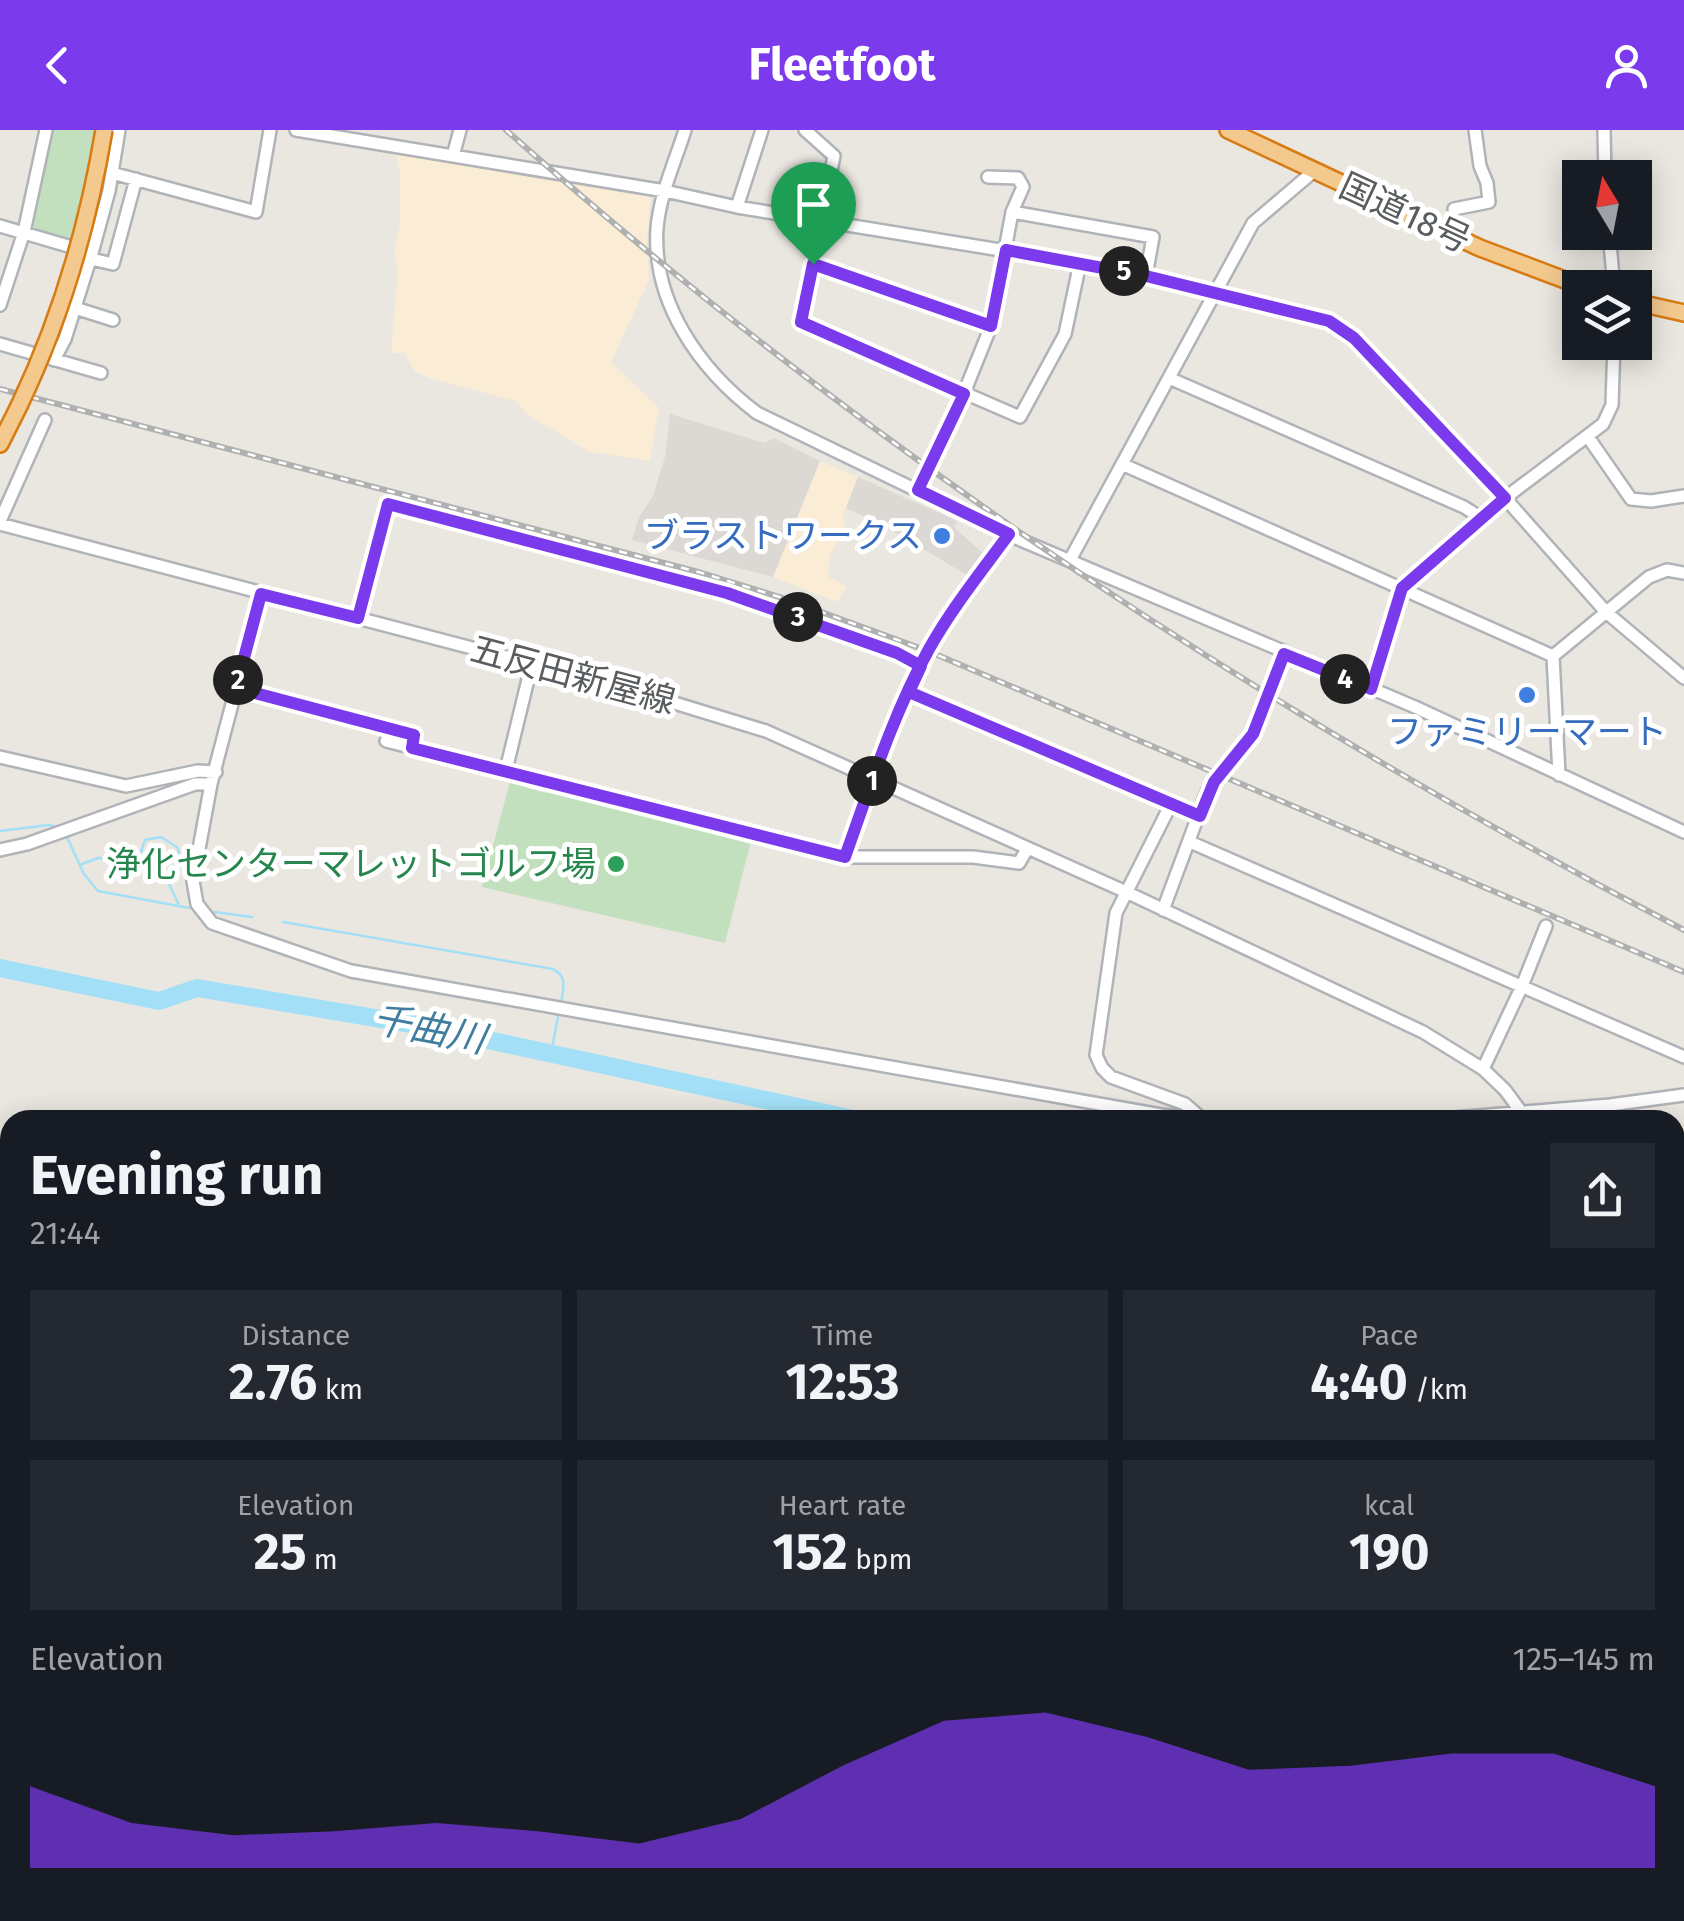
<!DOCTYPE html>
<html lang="en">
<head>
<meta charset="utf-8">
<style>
  :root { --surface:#171b24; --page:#242831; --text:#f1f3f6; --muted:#9ea1a6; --accent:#7c3aed }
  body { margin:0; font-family:"Fira Sans","Noto Sans JP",sans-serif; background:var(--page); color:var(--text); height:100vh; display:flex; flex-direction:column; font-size:38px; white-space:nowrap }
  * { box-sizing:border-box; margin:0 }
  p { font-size:32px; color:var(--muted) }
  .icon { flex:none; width:55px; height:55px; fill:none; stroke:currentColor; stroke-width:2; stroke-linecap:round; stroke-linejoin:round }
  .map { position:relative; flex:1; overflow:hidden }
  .sheet { position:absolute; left:0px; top:980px; width:1685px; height:812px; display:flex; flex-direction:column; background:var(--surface); border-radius:30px 30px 0 0; box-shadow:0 5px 25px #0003 }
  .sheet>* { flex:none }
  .needle { width:65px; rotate:350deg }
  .fabs { position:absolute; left:1562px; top:30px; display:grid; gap:20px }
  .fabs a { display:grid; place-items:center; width:90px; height:90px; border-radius:0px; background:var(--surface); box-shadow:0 5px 25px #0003; font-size:50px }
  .pin { position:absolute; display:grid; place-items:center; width:85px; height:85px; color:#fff; margin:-102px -42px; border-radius:50% 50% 50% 0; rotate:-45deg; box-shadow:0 0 10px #0007 }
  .pin .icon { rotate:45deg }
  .km { position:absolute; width:50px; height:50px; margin:-25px; border-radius:50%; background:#222; color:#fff; font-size:28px; line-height:50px; text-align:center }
  .round { display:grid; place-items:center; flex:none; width:105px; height:105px; border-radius:0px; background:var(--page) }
  .headline { display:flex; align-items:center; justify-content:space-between; height:170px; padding:0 30px }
  h1 { font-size:55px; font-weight:700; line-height:75px }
  .figures { display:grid; grid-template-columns:repeat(3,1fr); gap:15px; height:170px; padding:10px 30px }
  .figures div { display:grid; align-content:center; border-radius:0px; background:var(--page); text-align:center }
  .figures b { font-size:50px; font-weight:700 }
  .figures small { font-size:28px; font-weight:400 }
  .figures p { font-size:28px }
  .chart { height:280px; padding:20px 30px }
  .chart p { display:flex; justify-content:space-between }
  .chart svg { width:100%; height:180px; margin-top:10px; fill:var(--accent); opacity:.7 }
  header { display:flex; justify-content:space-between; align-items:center; height:130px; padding:0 30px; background:var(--accent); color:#fff; font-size:45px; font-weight:700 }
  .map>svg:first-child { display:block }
  .commercial { fill:#faecd5 }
  .industrial { fill:#dcd8d4 }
  .green { fill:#c3e0be }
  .water { fill:#a3e0f7 }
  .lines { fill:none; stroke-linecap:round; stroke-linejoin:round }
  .stream { stroke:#a3e0f7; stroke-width:2.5 }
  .river { stroke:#a3e0f7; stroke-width:18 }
  .minor-casing { stroke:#b0b3b7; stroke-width:16 }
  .highway-casing { stroke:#d77b13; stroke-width:20 }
  .minor { stroke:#fff; stroke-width:11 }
  .highway { stroke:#f3c98e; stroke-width:15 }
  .rail-casing { stroke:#afb0b0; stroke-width:6 }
  .rail { stroke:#fff; stroke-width:2.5; stroke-dasharray:8; stroke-linecap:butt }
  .highway-bridge-casing { stroke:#d77b13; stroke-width:20; stroke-linecap:butt }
  .highway-bridge { stroke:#f3c98e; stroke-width:15 }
  .route-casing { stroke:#fff; stroke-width:20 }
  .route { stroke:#7c3aed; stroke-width:12 }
  .shop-dot { fill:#3f7fe0; stroke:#fff; stroke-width:4 }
  .leisure-dot { fill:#2e9e5b; stroke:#fff; stroke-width:4 }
  .labels { text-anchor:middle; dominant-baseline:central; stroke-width:10; stroke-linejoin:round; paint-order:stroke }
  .street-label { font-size:35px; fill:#595d5f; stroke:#fff }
  .shop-label { font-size:35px; fill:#366cbe; stroke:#fff; text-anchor:end }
  .leisure-label { font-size:35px; fill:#27864d; stroke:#fff; text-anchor:end }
  .water-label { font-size:38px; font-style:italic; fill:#417d9e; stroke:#fff }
</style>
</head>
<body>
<header><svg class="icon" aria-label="back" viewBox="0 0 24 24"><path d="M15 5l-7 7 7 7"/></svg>Fleetfoot<svg class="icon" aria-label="person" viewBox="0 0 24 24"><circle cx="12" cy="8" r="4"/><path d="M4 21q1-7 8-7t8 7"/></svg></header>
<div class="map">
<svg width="1684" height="1791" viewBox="0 0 1684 1791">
  <rect width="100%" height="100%" fill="#eae6e0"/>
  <path class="commercial" d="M395,20L651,66L647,113L649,150L611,232L659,278L650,331L590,322L528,285L515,271L429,248L414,241L405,223H391L398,143L395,121L400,91V42Z
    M820,331L858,347L843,386L845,398L830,425L828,446L847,457L837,472L773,447Z"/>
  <path class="industrial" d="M670,284L765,313L774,308L820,331L773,447L632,410L639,387L653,366L665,327Z
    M858,347L957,391L954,397L988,428L972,448L886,397L846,378Z"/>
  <path class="green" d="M51,0H97L73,110L36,99L30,92Z
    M511,648L525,652L527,658L546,663L551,660L751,711L725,813L482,757Z"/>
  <path class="water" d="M10,1161V1445L0,1444V1165Z"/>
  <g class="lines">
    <path class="stream" d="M0,701L49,695L61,698
      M66,705L84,744L98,761L189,778
      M82,734L98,728L115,729L122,745H134L140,738V725L145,710L161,707L178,718L179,724L168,752L179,775
      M215,782L252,787
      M283,792L553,839C568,846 563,860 561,873
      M551,924L559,881
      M0,1516L10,1517"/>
    <path class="river" d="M0,838L159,871L197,858L428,897L858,990
      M1675,1022H1684"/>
    <defs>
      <path id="minor" d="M296,0L665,61L737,77L1080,133L1146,146L1329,191L1359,214L1505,368L1606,482L1684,548
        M685,0C675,32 660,64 657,98C652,173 700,240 757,283L1009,405L1415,577L1684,702
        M805,0L834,26L801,192L1020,287L1065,204L1080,133
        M1604,0L1605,48
        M453,26L460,0
        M112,43L256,82L270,0
        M988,47L1018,48L1023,57L1012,82
        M737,77L762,0
        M1454,79L1489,72L1487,53L1480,36L1475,0
        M0,96L92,123L109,61L119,0
        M1609,102L1614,158
        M91,129L113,134L136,49
        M813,133L991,196
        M0,175L24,102L46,0
        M75,178L113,190
        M0,214L101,243
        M54,230L65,209L92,123
        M1169,248L1464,377L1481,388
        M1588,307L1631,369L1651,371L1684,366
        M1124,335L1553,526
        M918,360L964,263L991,196L1012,82L1153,107L1146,146
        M0,391L45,290
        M0,394L632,560L766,601L1124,761L1423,902L1483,939L1505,960L1527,990
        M1071,428L1253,93L1314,41
        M261,464L211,654L193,751L197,774L212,793L351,841L1161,985L1215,990
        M357,488L388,374L727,463L897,523L921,535
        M1553,526L1649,447L1667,440L1684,443
        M1553,526L1559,645
        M236,558L415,605L412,618
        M1371,559L1402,458L1505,368L1603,294L1612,275L1614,212
        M909,562L1200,687
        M386,611L845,727H973L1019,733L1027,719
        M0,627L126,656L198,641L216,642
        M506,640L532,533
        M1170,676L1116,783L1096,925L1102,938L1111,947L1185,974L1201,988
        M1190,712L1684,927
        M0,720L27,714L195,654H211
        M845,727C870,657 893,584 929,519C952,478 981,442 1009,405
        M1163,780L1207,662L1253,604L1284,524
        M1483,939L1522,856L1546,796
        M1429,990L1610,975L1684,965
        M1675,1044L1684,1045
        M1675,1195L1684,1205
        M0,1528L10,1529
        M0,1666L10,1669
        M1675,1716L1684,1720
        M1675,1728L1684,1731
        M189,1782L191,1791
        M342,1782L346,1791
        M471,1782L475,1791
        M588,1782L592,1791
        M714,1782L718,1791
        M836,1782L840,1791
        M1079,1782L1083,1791
        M1200,1782L1204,1791
        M1324,1782L1328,1791
        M1568,1782L1571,1791
        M3,1791L10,1739
        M396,1791L419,1782
        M783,1791L802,1782
        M938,1791L956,1783
        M1115,1791L1134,1782
        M1451,1791L1469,1782"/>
      <path id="highway" d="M1228,0L1480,118L1586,158
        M1635,172L1684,183
        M0,314L19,276"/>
    </defs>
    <use href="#minor" class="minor-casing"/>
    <use href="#highway" class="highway-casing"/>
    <use href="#minor" class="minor"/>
    <use href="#highway" class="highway"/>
    <defs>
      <path id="rail" d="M506,0C861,316 1263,581 1684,800
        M0,259L702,443L786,469L928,521L1684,842"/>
    </defs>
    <use href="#rail" class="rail-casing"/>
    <use href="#rail" class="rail"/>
    <defs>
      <path id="highway-bridge" d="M19,276C61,188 88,96 104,0"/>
    </defs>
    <use href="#highway-bridge" class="highway-bridge-casing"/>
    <use href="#highway-bridge" class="highway-bridge"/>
  </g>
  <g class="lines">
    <defs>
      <path id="route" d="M813,134L801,192L964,264L918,360L1009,404C981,442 952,478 929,519C893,584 870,657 845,727L412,618L414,605L236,558L261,464L358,488L388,374L727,463L897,523L921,536L909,562L1200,686L1214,652L1253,604L1284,524L1371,559L1402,458L1505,368L1354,208L1329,191L1146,146L1006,120L991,196L813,134"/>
    </defs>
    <use href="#route" class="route-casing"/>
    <use href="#route" class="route"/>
  </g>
  <g class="shop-dot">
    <circle cx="942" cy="406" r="10"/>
    <circle cx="1527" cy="565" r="10"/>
  </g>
  <circle class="leisure-dot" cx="616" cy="734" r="10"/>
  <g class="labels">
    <g class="street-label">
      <text transform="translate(1405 83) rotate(25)">国道18号</text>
      <text transform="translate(573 545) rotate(15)">五反田新屋線</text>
    </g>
    <g class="shop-label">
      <text x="922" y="406">ブラストワークス</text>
      <text x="1527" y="602" text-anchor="middle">ファミリーマート</text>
    </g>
    <g class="leisure-label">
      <text x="596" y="734">浄化センターマレットゴルフ場</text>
    </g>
    <g class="water-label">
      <text transform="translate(429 899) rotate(11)">千曲川</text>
    </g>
  </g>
</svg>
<div class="fabs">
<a><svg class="needle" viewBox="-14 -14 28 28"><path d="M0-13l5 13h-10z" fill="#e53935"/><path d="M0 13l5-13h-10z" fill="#9ea1a6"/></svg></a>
<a><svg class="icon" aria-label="layers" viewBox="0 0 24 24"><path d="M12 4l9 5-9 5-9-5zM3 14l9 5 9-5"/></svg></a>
</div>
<div class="pin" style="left:813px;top:134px;background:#1e9e55"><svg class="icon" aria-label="arrive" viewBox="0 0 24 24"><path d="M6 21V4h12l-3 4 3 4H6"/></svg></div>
<b class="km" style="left:872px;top:651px">1</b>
<b class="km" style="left:238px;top:550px">2</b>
<b class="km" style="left:798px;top:487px">3</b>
<b class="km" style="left:1345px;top:549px">4</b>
<b class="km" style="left:1124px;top:141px">5</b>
<section class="sheet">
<div class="headline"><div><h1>Evening run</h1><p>21:44</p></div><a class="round"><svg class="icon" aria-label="share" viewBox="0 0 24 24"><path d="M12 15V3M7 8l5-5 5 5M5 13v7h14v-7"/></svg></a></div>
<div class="figures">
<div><p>Distance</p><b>2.76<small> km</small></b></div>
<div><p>Time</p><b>12:53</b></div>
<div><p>Pace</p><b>4:40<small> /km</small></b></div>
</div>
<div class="figures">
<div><p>Elevation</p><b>25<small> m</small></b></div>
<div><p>Heart rate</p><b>152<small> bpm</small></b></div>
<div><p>kcal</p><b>190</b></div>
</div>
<div class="chart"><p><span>Elevation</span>125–145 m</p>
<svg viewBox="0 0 160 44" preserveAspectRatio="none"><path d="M0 44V24L10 33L20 36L30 35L40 33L50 35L60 38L70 32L80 19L90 8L100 6L110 12L120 20L130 19L140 16L150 16L160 24V44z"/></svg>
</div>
</section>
</div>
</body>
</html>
